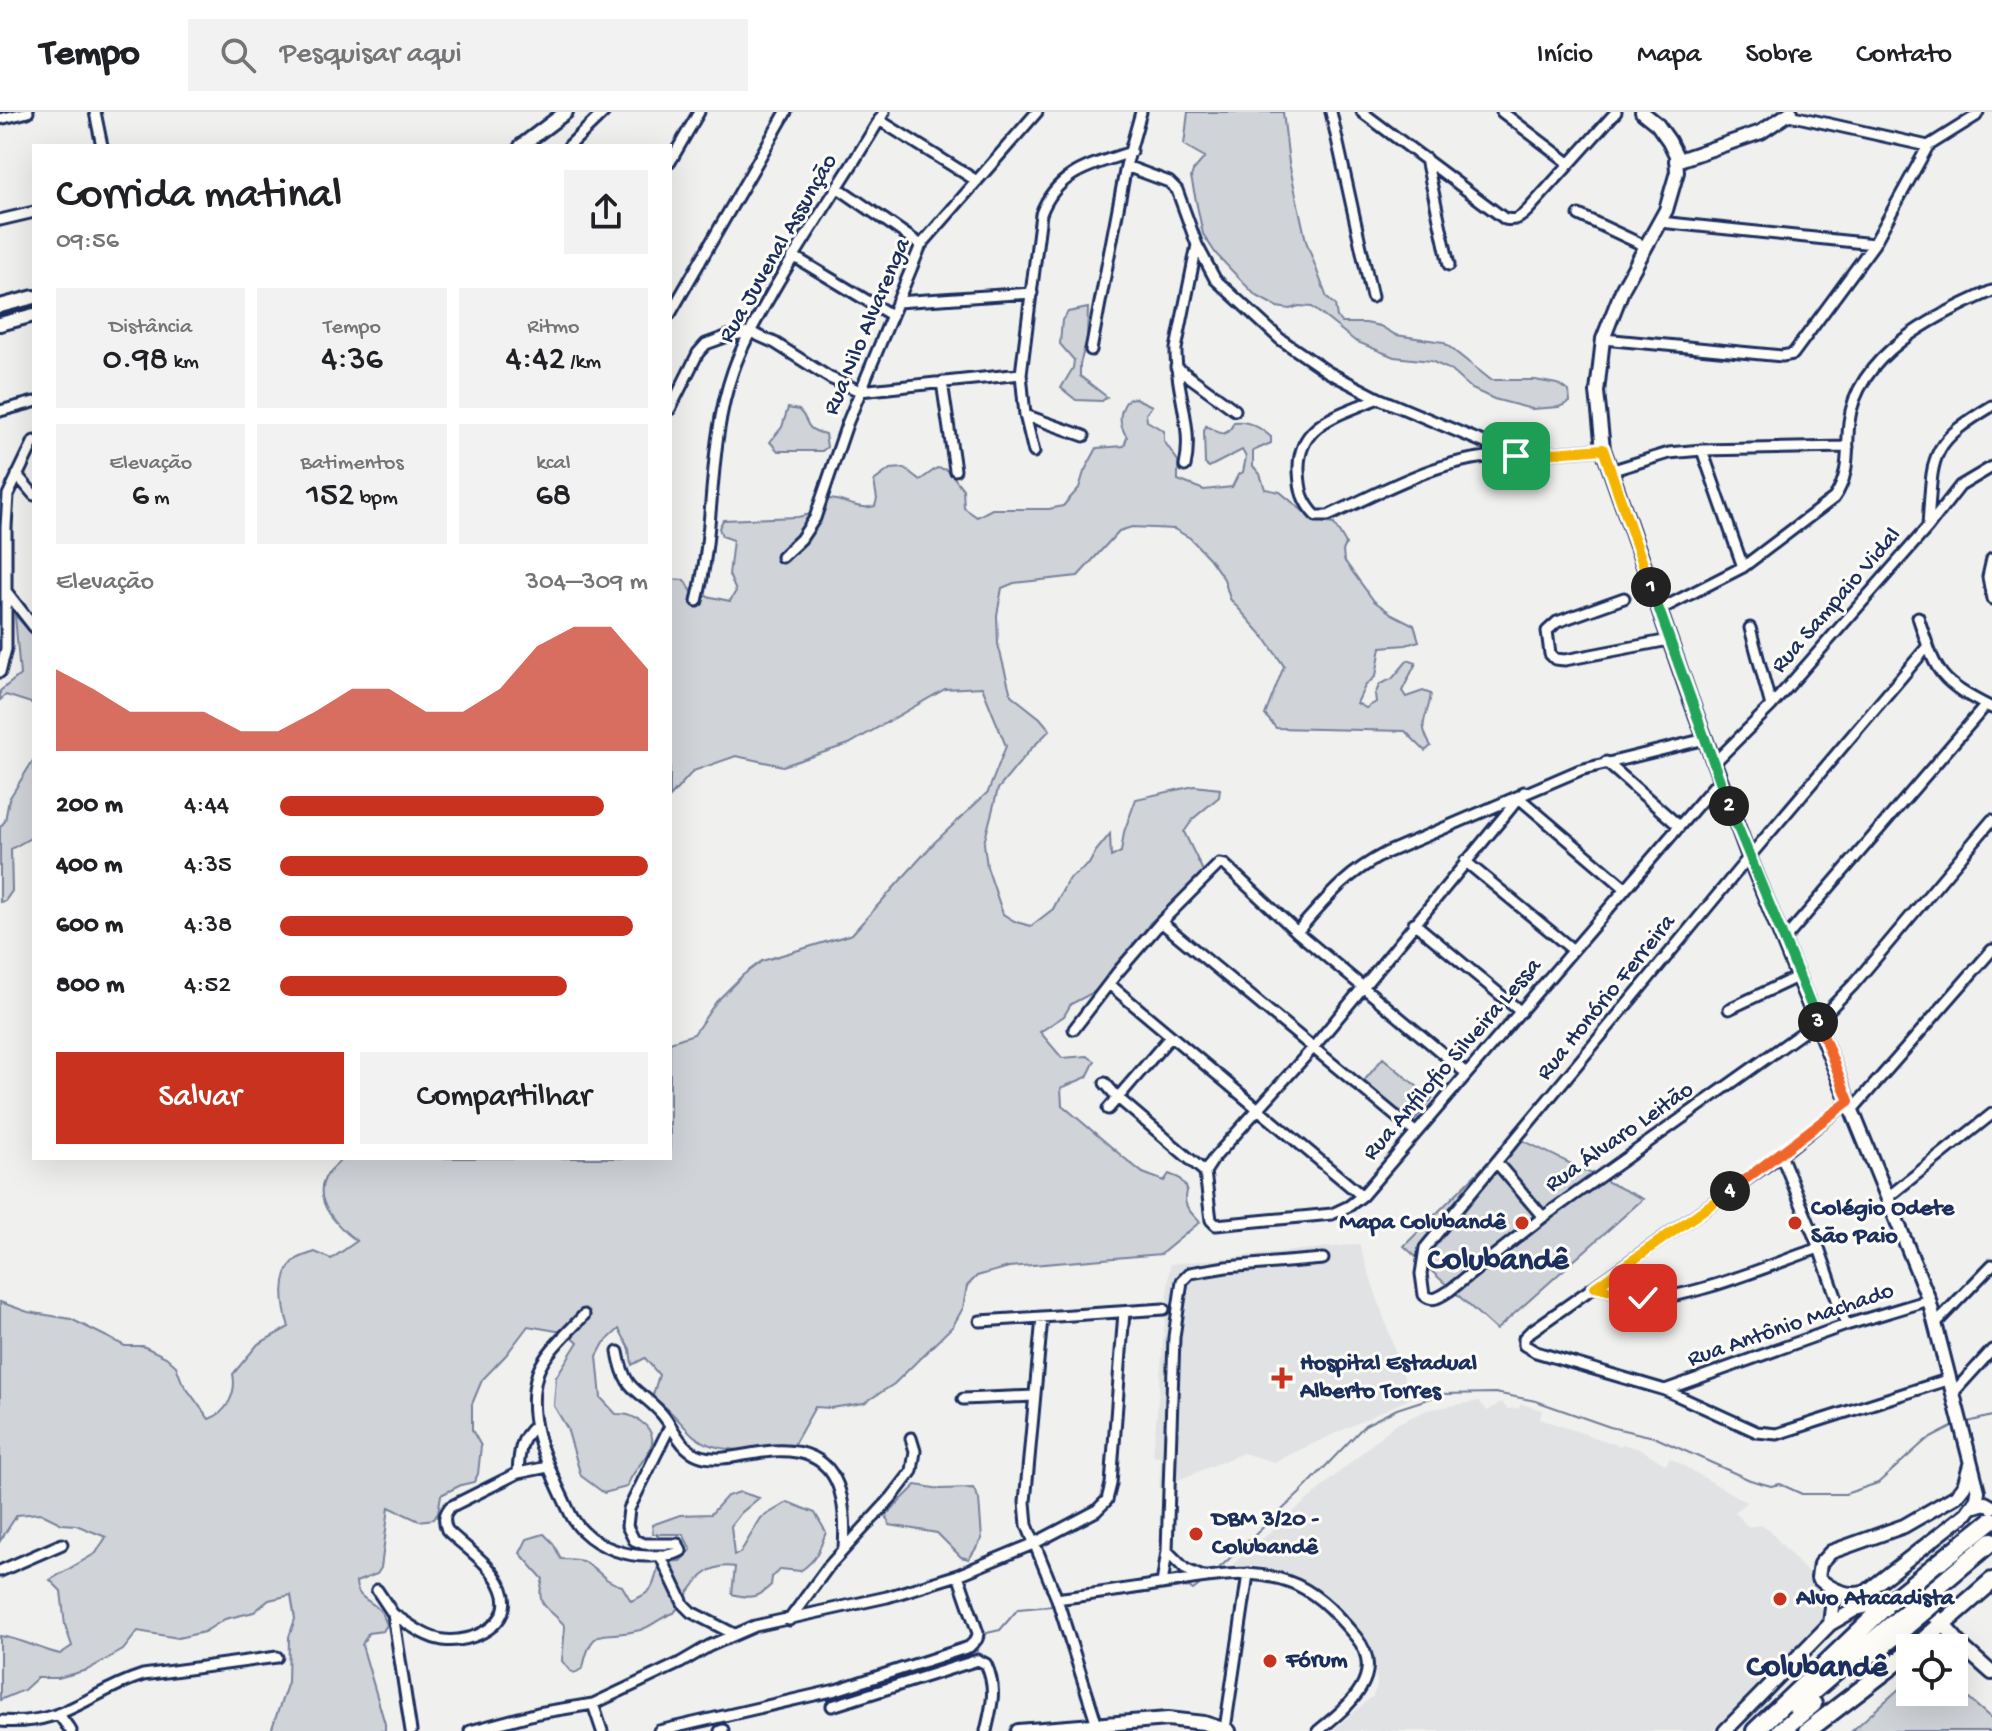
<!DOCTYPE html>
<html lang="pt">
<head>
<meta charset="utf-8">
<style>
  :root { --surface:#fff; --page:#f2f2f2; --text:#202124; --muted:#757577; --line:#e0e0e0; --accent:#c8321e }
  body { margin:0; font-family:"Gochi Hand",sans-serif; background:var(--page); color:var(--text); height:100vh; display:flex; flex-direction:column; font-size:30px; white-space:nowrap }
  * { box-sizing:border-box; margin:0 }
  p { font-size:26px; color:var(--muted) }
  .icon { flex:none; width:44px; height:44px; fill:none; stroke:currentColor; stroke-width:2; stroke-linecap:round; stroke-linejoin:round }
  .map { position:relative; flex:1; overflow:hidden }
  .panel { position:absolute; left:32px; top:32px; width:640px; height:1016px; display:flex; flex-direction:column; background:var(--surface); border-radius:0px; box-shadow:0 8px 32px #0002 }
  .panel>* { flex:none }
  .fabs { position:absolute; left:1896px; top:1522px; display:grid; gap:16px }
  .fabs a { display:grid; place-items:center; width:72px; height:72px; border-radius:0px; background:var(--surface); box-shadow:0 8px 32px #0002; font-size:40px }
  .pin { position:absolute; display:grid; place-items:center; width:68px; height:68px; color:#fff; margin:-34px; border-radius:16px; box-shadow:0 4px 12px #0006 }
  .km { position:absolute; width:40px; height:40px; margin:-20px; border-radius:50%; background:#222; color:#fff; font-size:22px; line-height:40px; text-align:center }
  .round { display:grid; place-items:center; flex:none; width:84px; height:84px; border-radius:0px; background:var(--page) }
  .summary { display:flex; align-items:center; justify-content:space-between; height:136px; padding:0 24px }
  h1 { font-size:44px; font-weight:600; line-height:60px }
  .metrics { display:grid; grid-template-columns:repeat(3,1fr); gap:12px; height:136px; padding:8px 24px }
  .metrics div { display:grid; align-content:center; border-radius:0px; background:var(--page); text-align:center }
  .metrics b { font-size:34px; font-weight:600 }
  .metrics small { font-size:22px; font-weight:400 }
  .metrics p { font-size:22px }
  .chart { height:224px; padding:16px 24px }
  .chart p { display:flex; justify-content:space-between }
  .chart svg { width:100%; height:144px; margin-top:8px; fill:var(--accent); opacity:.7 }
  .primary-button { display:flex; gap:16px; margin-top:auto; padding:16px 24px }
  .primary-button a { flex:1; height:92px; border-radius:0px; background:var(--accent); color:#fff; font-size:32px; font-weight:600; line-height:92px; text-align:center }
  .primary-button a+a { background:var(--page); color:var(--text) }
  ul { padding:0 24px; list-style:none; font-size:26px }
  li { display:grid; grid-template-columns:128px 96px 1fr; align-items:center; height:60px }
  li i { height:20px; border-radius:10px; background:var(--accent) }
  header { display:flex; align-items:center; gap:48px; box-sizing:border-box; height:112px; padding:0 40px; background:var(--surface); border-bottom:2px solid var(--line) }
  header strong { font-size:38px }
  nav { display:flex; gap:44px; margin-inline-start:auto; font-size:28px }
  .search { width:560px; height:72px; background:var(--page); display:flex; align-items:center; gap:20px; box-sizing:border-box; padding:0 28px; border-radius:0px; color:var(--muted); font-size:30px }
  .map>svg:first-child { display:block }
  .built { fill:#e0e2e3 }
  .green { fill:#d0d3d8; stroke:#76819b; stroke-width:2 }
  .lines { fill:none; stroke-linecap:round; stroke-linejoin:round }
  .stream { stroke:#6f7b97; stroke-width:2 }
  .street-casing { stroke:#1b2f5e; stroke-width:15 }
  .secondary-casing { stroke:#1b2f5e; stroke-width:18 }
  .highway-casing { stroke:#1b2f5e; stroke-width:22 }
  .street { stroke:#fdfcf7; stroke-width:9 }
  .secondary { stroke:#fdfcf7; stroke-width:12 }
  .highway { stroke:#fdfcf7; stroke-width:16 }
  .highway-bridge-casing { stroke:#1b2f5e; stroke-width:22; stroke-linecap:butt }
  .highway-bridge { stroke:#fdfcf7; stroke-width:16 }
  .split-1-casing { stroke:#fff; stroke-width:16 }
  .split-2-casing { stroke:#fff; stroke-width:16 }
  .split-3-casing { stroke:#fff; stroke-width:16 }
  .split-4-casing { stroke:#fff; stroke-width:16 }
  .split-5-casing { stroke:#fff; stroke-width:16 }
  .split-1 { stroke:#f5b400; stroke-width:10 }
  .split-2 { stroke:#22a559; stroke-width:10 }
  .split-3 { stroke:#22a559; stroke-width:10 }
  .split-4 { stroke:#f0652b; stroke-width:10 }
  .split-5 { stroke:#f5b400; stroke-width:10 }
  .poi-dot { fill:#c8321e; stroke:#fdfcf7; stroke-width:3 }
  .labels { text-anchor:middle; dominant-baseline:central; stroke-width:6; stroke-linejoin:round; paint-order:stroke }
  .street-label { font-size:24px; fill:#1b2f5e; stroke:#fdfcf7 }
  .poi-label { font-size:24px; font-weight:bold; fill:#1b2f5e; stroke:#fdfcf7; text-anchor:start }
  .district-label { font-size:32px; font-weight:bold; fill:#1b2f5e; stroke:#fdfcf7 }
</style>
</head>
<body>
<header>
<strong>Tempo</strong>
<div class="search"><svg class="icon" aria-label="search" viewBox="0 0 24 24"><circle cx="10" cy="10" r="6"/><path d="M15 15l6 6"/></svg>Pesquisar aqui</div>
<nav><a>Início</a><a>Mapa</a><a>Sobre</a><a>Contato</a></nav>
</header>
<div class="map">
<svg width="1992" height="1619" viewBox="0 0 1992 1619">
  <rect width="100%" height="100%" fill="#f0f0ee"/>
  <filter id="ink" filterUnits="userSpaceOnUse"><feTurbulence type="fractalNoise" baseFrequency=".0125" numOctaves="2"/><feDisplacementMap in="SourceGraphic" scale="16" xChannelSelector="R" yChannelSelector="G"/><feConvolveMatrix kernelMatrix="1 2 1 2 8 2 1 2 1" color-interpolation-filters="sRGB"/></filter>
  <g filter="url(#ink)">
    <path class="built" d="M1359,1132L1411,1286L1274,1350L1243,1341L1159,1376L1161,1345L1153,1344L1170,1152Z
      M1479,1289L1488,1299L1501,1290L1508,1297L1519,1296L1521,1292L1542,1298L1540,1307L1621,1334L1623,1332L1642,1338L1666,1353L1670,1346L1746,1390L1735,1400L1748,1415L1760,1413L1769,1418L1820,1475L1826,1494L1821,1508L1712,1619H1332L1373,1584L1377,1574L1374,1543L1369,1530L1337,1491L1306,1470L1286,1460L1258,1454H1231L1394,1313L1427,1298Z"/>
    <path class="green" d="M1188,0H1283L1289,51L1306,129L1327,186L1335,193L1337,205L1342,211H1366L1380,214L1396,223L1443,230L1491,268H1535L1557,272L1569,279L1570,290L1559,295L1532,297L1494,287L1472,277L1451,258L1431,249L1394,245L1355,229L1312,195L1299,194L1290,197L1277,195L1255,183L1216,142L1203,122L1191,65L1193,59L1205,45L1184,33Z
      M1088,196L1087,227L1080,252V264L1107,285L1102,289L1076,288L1061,276L1073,256L1074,248L1060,232L1062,208L1068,200Z
      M1135,286L1152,294L1146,302L1147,309L1164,319V329L1178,349V368L1204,378L1232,375L1238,363L1243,360L1246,345L1242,338L1209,355L1205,352L1204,319L1206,314C1218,320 1226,329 1234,310C1248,308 1261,316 1271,325V331L1253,339V354L1260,362L1265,377L1280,380L1315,409L1334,412L1346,432L1343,439L1344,448L1374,489L1392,502L1414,513L1419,529L1406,533L1381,535L1376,564L1365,574L1357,591L1366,596L1376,590L1375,582L1380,572L1392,567L1408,548L1416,551L1402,579L1406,585L1423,579L1431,582C1428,608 1416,608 1431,634L1425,639L1405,619L1276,616L1265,603L1284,554L1264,525L1230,487L1224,467L1209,446L1190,426L1174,417L1132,415L1119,419L1078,464L1014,471L1002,476L997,503L998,532L1011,583L1040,606L1050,618L1030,638L998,677L984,731L987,755L1003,802L1016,810L1031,814L1053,797L1068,768L1089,752L1096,739L1110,722L1111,745L1121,740L1124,720L1136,687L1194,674L1220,677L1219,685L1194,706L1184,720L1204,761L1150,811L1134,835L1096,879L1071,892L1064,904L1040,920L1062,946L1087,944L1095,949L1087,965L1061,976L1062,993L1123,1045L1143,1061L1164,1069L1169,1062L1179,1066L1187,1076C1181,1092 1189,1099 1200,1110L1161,1142L1009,1155L977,1164L967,1174L963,1196L953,1214L894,1272L864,1291L831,1296L815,1295L792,1336C761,1336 719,1345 694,1324C679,1311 670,1295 652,1286L659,1263L645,1246L632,1253L630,1237L619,1217L604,1231L597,1244L601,1286L616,1302C627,1302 631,1303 640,1309C672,1331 632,1353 627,1375L604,1381L581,1364L567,1316L554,1294L556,1265L578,1230L568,1221L528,1214L506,1243L482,1268L472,1292V1318L481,1334L478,1362L474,1370L461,1373L441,1383L438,1401L434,1407L419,1409L389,1395L381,1456L377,1462L356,1470C357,1489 372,1487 381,1500C384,1504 385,1508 387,1513L383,1519L368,1521L362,1533L385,1612V1619H271L288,1570L289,1525L295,1507L291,1483L269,1488L254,1500L225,1507L204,1520L178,1526L138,1519L123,1538L87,1558L58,1566H37L24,1578L0,1588V1524C22,1527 38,1537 60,1542L72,1534L65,1513L61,1479L50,1468L96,1441L106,1425L76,1413L62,1412L40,1401L17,1403L0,1429V1190L28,1200L71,1207L125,1234H143L166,1245L176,1254L182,1270L209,1307C227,1301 237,1281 233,1262L258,1232L289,1215C283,1196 277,1160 297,1147C302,1144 309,1142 315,1140L331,1147L357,1129C340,1117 312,1090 325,1066C329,1059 337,1053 341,1046H670V930L694,922L716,890L743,863L762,849L852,822L934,731L988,680L1006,634L982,575L945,577L849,632L783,654L736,644L693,659L670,685V467L684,468L693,481L730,489L736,479L729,463L733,428L722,424L719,416L723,408L798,405L819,400L828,387C844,387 858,399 875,394L877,387L874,369L890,357L904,356L920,368L937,356L948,358L963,377L964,396L977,405L992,397H1049L1063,394L1079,376L1084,360L1097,336L1124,334L1127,325C1118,312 1118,300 1128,287Z
      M788,296L799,298C812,311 801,316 825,322L827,335L822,339H778L770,330L782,315Z
      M15,503L34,524V592L6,583L0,588V579L20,563Z
      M34,647V724L11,737L12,779L5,789L0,790V715L5,709L9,687Z
      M1383,946L1432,987L1413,1011L1364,969Z
      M1514,1024L1643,1087L1496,1218L1404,1134Z
      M916,1373L940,1377L973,1376L979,1387L982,1427L969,1447L961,1445L937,1421L890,1413L886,1403Z
      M740,1380L759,1386L741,1401L731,1414L734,1443L740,1441L761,1406L788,1390L815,1401L826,1420C820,1437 816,1449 800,1459L781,1457L772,1465L771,1473C758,1486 750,1487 732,1482L735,1455C703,1449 690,1479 674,1501C660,1505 653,1514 640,1518C604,1528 592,1510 583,1556L575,1561L570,1559L562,1549L565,1514C549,1495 534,1495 543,1467L520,1441L527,1427L544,1422L553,1431L561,1447C568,1447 576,1447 582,1449C598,1455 601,1469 622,1474L631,1489C656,1479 653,1474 659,1450L680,1449L691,1438L683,1422H653L652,1413L680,1403L711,1402L727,1384Z
      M1910,1567V1580H1954V1574L1992,1607V1619H1852Z"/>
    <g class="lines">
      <path class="stream" d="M1964,1311L1992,1304
        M1215,1460L1299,1382L1365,1313L1397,1297L1443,1282L1495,1281L1536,1289L1610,1315L1654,1325L1750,1368L1771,1374L1780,1372L1802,1382H1845L1878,1371L1925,1329L1954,1314
        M1065,1492L1189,1475L1193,1478L1202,1471
        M753,1602L828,1585L977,1539L987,1521L1000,1518L1018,1497L1052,1494"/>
      <defs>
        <path id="street" d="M95,0L102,34
          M1331,0L1372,185
          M1362,0L1505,107C1516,109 1520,106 1528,98L1616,0
          M1502,0L1569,51
          M1789,3L1928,34
          M0,7L28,0
          M879,8L977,69
          M569,34L604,0
          M1426,47L1449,153
          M670,50L699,0
          M1126,54L1169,70L1177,78L1197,133L1215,167L1280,227L1328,260L1378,286L1516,344L1603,337
          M837,75L921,133
          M1579,103L1645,134
          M0,108L34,100
          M1660,110L1874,132
          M793,144L891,203
          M897,190L1032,181
          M670,202L786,0
          M1603,227L1782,244L1793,242L1874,132L1928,34L1976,4L1978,0
          M1091,238L1126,54L1141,0
          M1176,255L1235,298
          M942,270L955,358
          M1378,286C1341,303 1297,310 1299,359C1300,379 1302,389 1316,404H1328C1386,378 1444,343 1508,344
          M670,297L698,241L706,232L728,224L750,220L775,231L830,266L860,279L1021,262
          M0,299L34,290
          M1025,303L1084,324
          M1702,338L1743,455
          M1034,340L1025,303L1021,262L1041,102C1057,59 1093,53 1131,40
          M1185,354C1194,315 1175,277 1176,237L1197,133
          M1610,359L1669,341L1702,338L1848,335
          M17,363L34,383
          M1928,414C1933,343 1927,333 1992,294
          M782,445L801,427L815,406L847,312L921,133L1037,0
          M1992,447L1988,465L1992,487
          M6,479L34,515
          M1624,486L1557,510L1547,519L1550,542L1555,547L1565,548L1669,528
          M697,489C716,414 707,333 733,259C743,230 759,204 774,177C809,117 849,60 884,0
          M1659,498L1743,455L1834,386C1851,362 1846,337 1849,310C1857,242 1936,203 1992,179
          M1918,505C1937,562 1937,568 1992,596
          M1750,516L1771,594
          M1928,534L1749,745L1425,1136L1421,1162L1424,1183C1433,1191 1441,1184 1449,1179L1543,1105L1817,910L1853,873L1992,708
          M0,560L6,537V415L8,383L34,329
          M1606,650L1679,714
          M1713,652L1771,594L1928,415L1960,374L1992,355
          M1524,680L1312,937L1214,1046L1205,1060L1211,1108L1216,1113L1332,1102L1349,1094L1362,1084L1719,668
          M1519,686L1625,776
          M1465,749L1573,838
          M1161,810L1415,1020
          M1414,811L1521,900
          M1297,820C1327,786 1345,762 1386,741L1580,658L1705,627
          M1784,828L1986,593
          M1109,872L1362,1084
          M1729,897L1799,864
          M1074,917L1117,861L1161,810L1219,752L1225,753L1297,820L1466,961
          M1105,971L1118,986L1205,1060
          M1849,989L1781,1043L1530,1220L1524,1226V1233L1536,1240L1665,1278L1757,1320L1777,1322L1950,1267
          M1108,997L1171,924
          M1852,998L1992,838
          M1781,1043L1819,1136L1846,1213
          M1497,1051L1543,1105
          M1888,1085L1992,1002
          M1595,1175C1611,1178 1628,1184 1644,1186C1687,1189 1775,1151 1819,1136
          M584,1203C569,1220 546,1239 538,1260C524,1303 544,1346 562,1384C568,1396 573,1411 584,1420C600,1436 629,1445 651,1444C662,1443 673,1444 681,1439L678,1432H644L634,1428L627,1414L629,1397L670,1314
          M1042,1206L1025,1390L1027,1413L1057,1487L1099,1619
          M980,1209L1164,1197
          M1937,1210L1992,1153
          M618,1240C626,1283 637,1274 662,1302C674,1316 680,1336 698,1343C718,1351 744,1342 764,1340C835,1331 848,1376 844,1436
          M1665,1278L1846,1213L1929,1188
          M1953,1281L1992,1238
          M963,1287L1034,1284
          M518,1361L548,1355
          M1167,1439L1185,1457L1203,1465
          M660,1443L684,1493L691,1500L734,1522
          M0,1459L62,1432
          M1162,1472L1167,1439L1174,1225L1182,1169L1190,1161L1226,1155L1323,1147
          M377,1478L393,1502L411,1619
          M1057,1487C1091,1482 1125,1478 1159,1472C1205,1466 1253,1453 1297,1473C1322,1485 1339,1505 1356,1525C1388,1564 1346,1596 1318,1619
          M393,1502C409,1512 424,1525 443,1528C471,1532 516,1512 502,1477C493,1453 465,1436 447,1418C443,1408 444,1403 450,1395L518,1361C519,1342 520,1326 535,1314
          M789,1508L828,1455L892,1385L912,1359L915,1339L911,1326
          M593,1592L602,1619
          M832,1594L978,1548L986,1552C997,1576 992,1594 986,1619
          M60,1604L71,1619
          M0,1609C66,1614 86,1581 143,1563L277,1545
          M1225,1617L1248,1462
          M470,1619L538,1601L593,1592L680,1551L709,1534L755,1514L887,1485L958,1463L1033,1432L1096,1399L1107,1388L1111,1372L1124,1200
          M659,1619L836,1578L969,1535L977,1527L978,1521L958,1463
          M720,1619L723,1618"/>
        <path id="secondary" d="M1642,0L1657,12L1669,29L1676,43L1677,60L1666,98L1623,176L1603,227L1597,280L1603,337L1690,586L1749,745L1929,1188L1978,1379L1977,1387L1967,1401L1866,1480C1849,1486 1831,1478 1818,1466L1820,1452L1831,1440L1904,1414L1956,1384L1964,1374L1970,1353
          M521,34L566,0
          M1676,49L1761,20L1791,0
          M0,194L34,185
          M0,212L34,203
          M1972,1395L1985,1391L1992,1395
          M1829,1476L1833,1487L1830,1512
          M1018,1619L1168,1607L1204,1611L1229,1619
          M1725,1619L1830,1512L1856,1497L1876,1492L1891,1489L1937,1505L1965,1537L1992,1561"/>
        <path id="highway" d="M1949,1465L1992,1429
          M1915,1536L1992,1469
          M1874,1541L1907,1514
          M1796,1594L1898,1507
          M1755,1619L1891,1489L1992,1408
          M1780,1619L1813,1592
          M1807,1619L1910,1540"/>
      </defs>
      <use href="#street" class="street-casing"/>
      <use href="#secondary" class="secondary-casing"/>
      <use href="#highway" class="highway-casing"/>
      <use href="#street" class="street"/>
      <use href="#secondary" class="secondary"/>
      <use href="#highway" class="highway"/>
      <defs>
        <path id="highway-bridge" d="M1898,1507L1949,1465
          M1907,1514L1939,1487"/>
      </defs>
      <use href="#highway-bridge" class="highway-bridge-casing"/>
      <use href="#highway-bridge" class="highway-bridge"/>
    </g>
  </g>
  <g class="lines" filter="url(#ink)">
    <defs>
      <path id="split-1" d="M1516,344L1603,337L1651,475"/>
      <path id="split-2" d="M1651,475L1729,694"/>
      <path id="split-3" d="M1729,694L1818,910"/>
      <path id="split-4" d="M1730,1079L1849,989L1818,910"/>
      <path id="split-5" d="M1643,1186L1595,1175L1730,1079"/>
    </defs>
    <use href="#split-1" class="split-1-casing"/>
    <use href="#split-2" class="split-2-casing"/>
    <use href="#split-3" class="split-3-casing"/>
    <use href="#split-4" class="split-4-casing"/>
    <use href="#split-5" class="split-5-casing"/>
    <use href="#split-1" class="split-1"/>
    <use href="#split-2" class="split-2"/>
    <use href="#split-3" class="split-3"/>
    <use href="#split-4" class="split-4"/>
    <use href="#split-5" class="split-5"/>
  </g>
  <g class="poi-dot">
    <circle cx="1522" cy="1111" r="8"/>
    <circle cx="1795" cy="1111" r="8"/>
    <path d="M1278 1254h8v8h8v8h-8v8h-8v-8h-8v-8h8z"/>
    <circle cx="1196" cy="1422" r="8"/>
    <circle cx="1780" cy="1487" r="8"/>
    <circle cx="1270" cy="1549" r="8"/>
  </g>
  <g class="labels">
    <g class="street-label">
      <text transform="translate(779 137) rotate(-60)">Rua Juvenal Assunção</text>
      <text transform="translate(868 215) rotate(-67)">Rua Nilo Alvarenga</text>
      <text transform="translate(1837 489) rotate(-49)">Rua Sampaio Vidal</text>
      <text transform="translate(1607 886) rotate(-51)">Rua Honório Ferreira</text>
      <text transform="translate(1453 948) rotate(-49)">Rua Anfilofio Silveira Lessa</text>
      <text transform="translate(1620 1026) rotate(-35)">Rua Álvaro Leitão</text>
      <text transform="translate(1791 1214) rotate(-19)">Rua Antônio Machado</text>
    </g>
    <g class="poi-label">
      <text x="1811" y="1097">Colégio Odete<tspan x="1811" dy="28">São Paio</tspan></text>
      <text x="1506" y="1111" text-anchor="end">Mapa Colubandê</text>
      <text x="1300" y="1252">Hospital Estadual<tspan x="1300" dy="28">Alberto Torres</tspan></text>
      <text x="1212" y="1408">DBM 3/20 -<tspan x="1212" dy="28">Colubandê</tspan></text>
      <text x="1796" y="1487">Alvo Atacadista</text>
      <text x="1286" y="1549">Fórum</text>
    </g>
    <g class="district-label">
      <text x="1498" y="1150">Colubandê</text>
      <text x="1817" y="1557">Colubandê</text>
    </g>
  </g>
</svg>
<div class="fabs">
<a><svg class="icon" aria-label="locate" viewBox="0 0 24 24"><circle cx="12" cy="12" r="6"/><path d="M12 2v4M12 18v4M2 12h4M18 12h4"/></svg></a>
</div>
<div class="pin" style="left:1516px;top:344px;background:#1e9e55"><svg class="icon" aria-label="arrive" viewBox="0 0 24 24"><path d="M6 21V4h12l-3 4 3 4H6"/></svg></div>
<div class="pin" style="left:1643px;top:1186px;background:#d93025"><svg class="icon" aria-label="check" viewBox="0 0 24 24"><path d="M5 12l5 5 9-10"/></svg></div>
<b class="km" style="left:1651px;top:475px">1</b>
<b class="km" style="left:1729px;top:694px">2</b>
<b class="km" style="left:1818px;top:910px">3</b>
<b class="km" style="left:1730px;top:1079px">4</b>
<section class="panel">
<div class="summary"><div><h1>Corrida matinal</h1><p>09:56</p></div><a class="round"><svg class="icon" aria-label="share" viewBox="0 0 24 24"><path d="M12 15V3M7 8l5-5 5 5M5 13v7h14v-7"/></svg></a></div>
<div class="metrics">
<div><p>Distância</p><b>0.98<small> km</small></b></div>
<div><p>Tempo</p><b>4:36</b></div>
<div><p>Ritmo</p><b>4:42<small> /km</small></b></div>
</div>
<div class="metrics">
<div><p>Elevação</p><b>6<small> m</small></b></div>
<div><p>Batimentos</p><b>152<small> bpm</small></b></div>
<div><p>kcal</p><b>68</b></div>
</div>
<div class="chart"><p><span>Elevação</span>304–309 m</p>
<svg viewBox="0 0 160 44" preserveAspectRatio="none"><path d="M0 44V19L10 25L20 32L30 32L40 32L50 38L60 38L70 32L80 25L90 25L100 32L110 32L120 25L130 12L140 6L150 6L160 19V44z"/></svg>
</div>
<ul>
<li><b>200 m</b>4:44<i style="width:88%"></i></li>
<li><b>400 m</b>4:35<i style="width:100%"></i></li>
<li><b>600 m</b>4:38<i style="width:96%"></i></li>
<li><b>800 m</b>4:52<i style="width:78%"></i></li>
</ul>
<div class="primary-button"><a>Salvar</a><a>Compartilhar</a></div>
</section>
</div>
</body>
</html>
